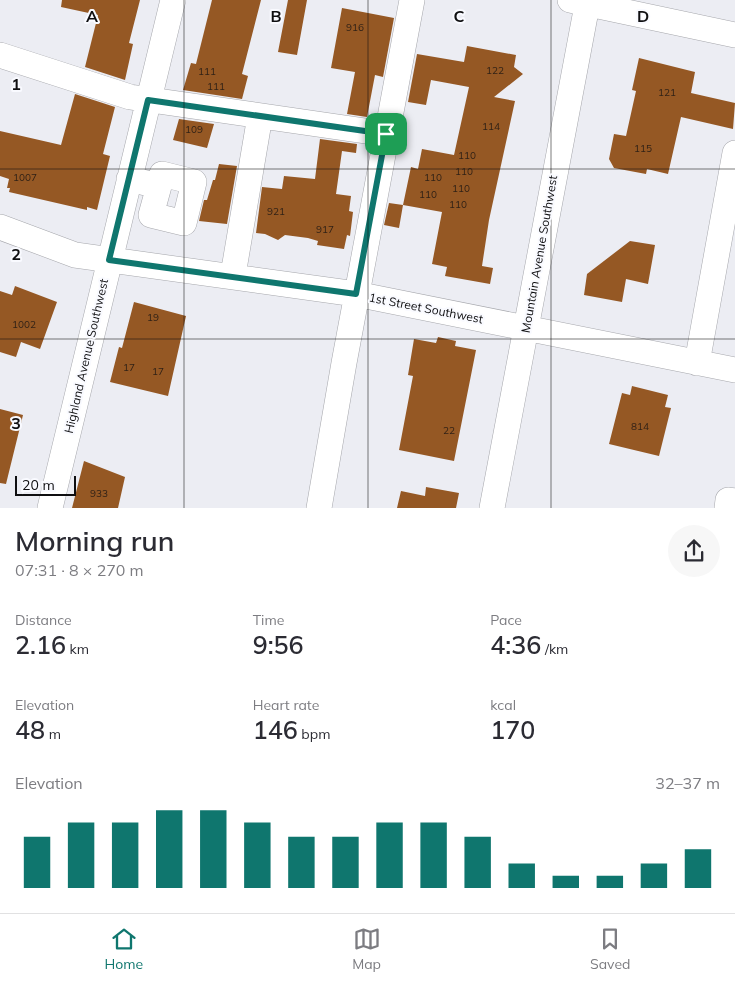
<!DOCTYPE html>
<html lang="en">
<head>
<meta charset="utf-8">
<style>
  :root { --surface:#fff; --page:#f7f7f7; --text:#2b2b33; --muted:#7c7c81; --line:#e1e1e2; --accent:#0f766e }
  body { margin:0; font-family:Mulish,sans-serif; background:var(--page); color:var(--text); height:100vh; display:flex; flex-direction:column; font-size:19px; white-space:nowrap }
  * { box-sizing:border-box; margin:0 }
  p { font-size:16px; color:var(--muted) }
  .icon { flex:none; width:28px; height:28px; fill:none; stroke:currentColor; stroke-width:2; stroke-linecap:round; stroke-linejoin:round }
  .map { position:relative; height:508px; overflow:hidden }
  .panel { display:flex; flex-direction:column; background:var(--surface); flex:1 }
  .panel>* { flex:none }
  .scale { position:absolute; left:15px; bottom:12px; width:61px; box-sizing:border-box; padding-left:5px; border:2px solid #0f0f11; border-top:0; font-size:14px; line-height:18px; white-space:nowrap; color:#0f0f11; -webkit-text-stroke:4px #f9faff; paint-order:stroke }
  .pin { position:absolute; display:grid; place-items:center; width:42px; height:42px; color:#fff; margin:-21px; border-radius:10px; box-shadow:0 2px 8px #0006 }
  .round { display:grid; place-items:center; flex:none; width:52px; height:52px; border-radius:26px; background:var(--page) }
  .overview { display:flex; align-items:center; justify-content:space-between; height:85px; padding:0 15px }
  h1 { font-size:28px; font-weight:600; line-height:38px }
  .figures { display:grid; grid-template-columns:repeat(3,1fr); gap:8px; height:85px; padding:5px 15px }
  .figures div { display:grid; align-content:center }
  .figures b { font-size:25px; font-weight:600 }
  .figures small { font-size:14px; font-weight:400 }
  .figures p { font-size:14px }
  .chart { height:140px; padding:10px 15px }
  .chart p { display:flex; justify-content:space-between }
  .chart svg { width:100%; height:90px; margin-top:5px; stroke:var(--accent); stroke-width:6 }
  .tabs { display:flex; justify-content:space-around; align-items:center; height:70px; border-top:1px solid var(--line); background:var(--surface); font-size:14px; color:var(--muted) }
  .tabs a { display:grid; justify-items:center; gap:2px }
  .tabs .selected { color:var(--accent) }
  .map>svg:first-child { display:block }
  .building { fill:#955824 }
  .lines { fill:none; stroke-linecap:round; stroke-linejoin:round }
  .minor-casing { stroke:#a6a7ac; stroke-width:26 }
  .minor { stroke:#fff; stroke-width:25 }
  .route-casing { stroke:#fff; stroke-width:10 }
  .route { stroke:#0f766e; stroke-width:6 }
  .grid { fill:none; stroke:#0f0f11; stroke-width:1; stroke-opacity:0.55 }
  .labels { text-anchor:middle; dominant-baseline:central; stroke-width:4; stroke-linejoin:round; paint-order:stroke }
  .number-label { font-size:10px; fill:#302116 }
  .street-label { font-size:12px; fill:#0f0f11; stroke:#f9faff }
  .grid-label { font-size:16px; text-anchor:middle; font-weight:bold; fill:#0f0f11; stroke:#f9faff; stroke-width:4; stroke-linejoin:round; paint-order:stroke }
</style>
</head>
<body>
<div class="map">
<svg width="735" height="508" viewBox="0 0 735 508">
  <rect width="100%" height="100%" fill="#ecedf3"/>
  <path class="building" d="M62,0H140L129,43L133,44L125,80L85,67L98,15L61,7Z
    M212,0H261L242,74L248,76L242,99L183,90L191,63L196,64Z
    M288,0H307L297,55L278,52Z
    M342,8L394,18L383,77L375,75L367,117L347,114L355,72L331,68Z
    M467,46L516,55L514,67L523,74L494,97L515,101L489,220L482,266L493,268L490,284L445,276L447,267L432,264L442,212L403,205L411,167L418,169L422,149L454,155L469,87L431,80L426,105L408,102L417,54L464,62Z
    M639,58L695,72L691,93L735,103L733,129L681,117L668,174L647,169L646,174L614,168L609,159L614,134L626,136L636,91L632,90Z
    M75,94L115,107L103,154L110,156L97,210L87,207V210L9,192L10,188H7L9,179L0,176V131L61,145Z
    M179,119L214,124L207,148L173,140Z
    M320,139L357,144L356,153L342,151L336,194L351,196L349,211L353,212L350,236L347,235L344,249L317,245L318,241L308,238L285,235L278,240L265,234L256,233L262,187L282,189L284,176L315,179Z
    M219,164L237,166L227,224L199,221L204,200H207L213,180H215Z
    M389,203L403,205L399,228L384,225Z
    M630,241L655,245L648,284L626,279L622,302L584,295L587,274Z
    M15,286L57,302L40,349L21,342L16,357L0,352V291L12,295Z
    M134,302L186,316L168,396L110,382L119,347L122,348Z
    M438,337L456,341L455,346L476,350L454,461L399,450L413,376L408,375L414,339L436,343Z
    M632,386L668,395L665,407L671,408L659,456L609,444L622,393L630,395Z
    M0,409L23,415L6,484L0,483Z
    M84,461L125,477L118,508H72Z
    M426,487L459,493L456,508H397L401,491L425,496Z"/>
  <g class="lines">
    <defs>
      <path id="minor" d="M570,0L735,35
        M0,55L130,97L386,134
        M129,179L159,186L151,215L184,223L194,182L162,174L159,186
        M0,227L75,255L356,294L735,370
        M233,275L260,116
        M697,363L735,153
        M50,508L173,0
        M319,508L344,363L412,0
        M492,508L588,0
        M727,508L728,500L735,501"/>
    </defs>
    <use href="#minor" class="minor-casing"/>
    <use href="#minor" class="minor"/>
  </g>
  <g class="lines">
    <defs>
      <path id="route" d="M148,100L386,134L356,294L109,260Z"/>
    </defs>
    <use href="#route" class="route-casing"/>
    <use href="#route" class="route"/>
  </g>
  <path class="grid" d="M184,0V508M368,0V508M551,0V508M0,169H735M0,339H735"/>
  <g class="labels">
    <g class="number-label">
      <text x="355" y="27">916</text>
      <text x="495" y="70">122</text>
      <text x="207" y="71">111</text>
      <text x="216" y="86">111</text>
      <text x="667" y="92">121</text>
      <text x="491" y="126">114</text>
      <text x="194" y="129">109</text>
      <text x="643" y="148">115</text>
      <text x="467" y="155">110</text>
      <text x="464" y="171">110</text>
      <text x="25" y="177">1007</text>
      <text x="433" y="177">110</text>
      <text x="461" y="188">110</text>
      <text x="428" y="194">110</text>
      <text x="458" y="204">110</text>
      <text x="276" y="211">921</text>
      <text x="325" y="229">917</text>
      <text x="153" y="317">19</text>
      <text x="24" y="324">1002</text>
      <text x="129" y="367">17</text>
      <text x="158" y="371">17</text>
      <text x="640" y="426">814</text>
      <text x="449" y="430">22</text>
      <text x="99" y="493">933</text>
    </g>
    <g class="street-label">
      <text transform="translate(539 254) rotate(-80)">Mountain Avenue Southwest</text>
      <text transform="translate(426 308) rotate(11)">1st Street Southwest</text>
      <text transform="translate(86 356) rotate(-77)">Highland Avenue Southwest</text>
    </g>
  </g>
  <g class="grid-label">
    <text x="92" y="22">A</text>
    <text x="276" y="22">B</text>
    <text x="459" y="22">C</text>
    <text x="643" y="22">D</text>
    <text x="16" y="90">1</text>
    <text x="16" y="260">2</text>
    <text x="16" y="429">3</text>
  </g>
</svg>
<div class="scale">20 m</div>
<div class="pin" style="left:386px;top:134px;background:#1e9e55"><svg class="icon" aria-label="arrive" viewBox="0 0 24 24"><path d="M6 21V4h12l-3 4 3 4H6"/></svg></div>
</div>
<section class="panel">
<div class="overview"><div><h1>Morning run</h1><p>07:31 · 8 × 270 m</p></div><a class="round"><svg class="icon" aria-label="share" viewBox="0 0 24 24"><path d="M12 15V3M7 8l5-5 5 5M5 13v7h14v-7"/></svg></a></div>
<div class="figures">
<div><p>Distance</p><b>2.16<small> km</small></b></div>
<div><p>Time</p><b>9:56</b></div>
<div><p>Pace</p><b>4:36<small> /km</small></b></div>
</div>
<div class="figures">
<div><p>Elevation</p><b>48<small> m</small></b></div>
<div><p>Heart rate</p><b>146<small> bpm</small></b></div>
<div><p>kcal</p><b>170</b></div>
</div>
<div class="chart"><p><span>Elevation</span>32–37 m</p>
<svg viewBox="0 0 160 44" preserveAspectRatio="none"><path d="M5 44V19M15 44V12M25 44V12M35 44V6M45 44V6M55 44V12M65 44V19M75 44V19M85 44V12M95 44V12M105 44V19M115 44V32M125 44V38M135 44V38M145 44V32M155 44V25"/></svg>
</div>
</section>
<nav class="tabs">
<a class="selected"><svg class="icon" aria-label="home" viewBox="0 0 24 24"><path d="M3 11l9-7 9 7M6 9v11h12V9"/></svg>Home</a>
<a><svg class="icon" aria-label="map" viewBox="0 0 24 24"><path d="M3 6l6-2 6 2 6-2v14l-6 2-6-2-6 2zM9 4v14M15 6v14"/></svg>Map</a>
<a><svg class="icon" aria-label="saved" viewBox="0 0 24 24"><path d="M7 4h10v16l-5-4-5 4z"/></svg>Saved</a>
</nav>
</body>
</html>
